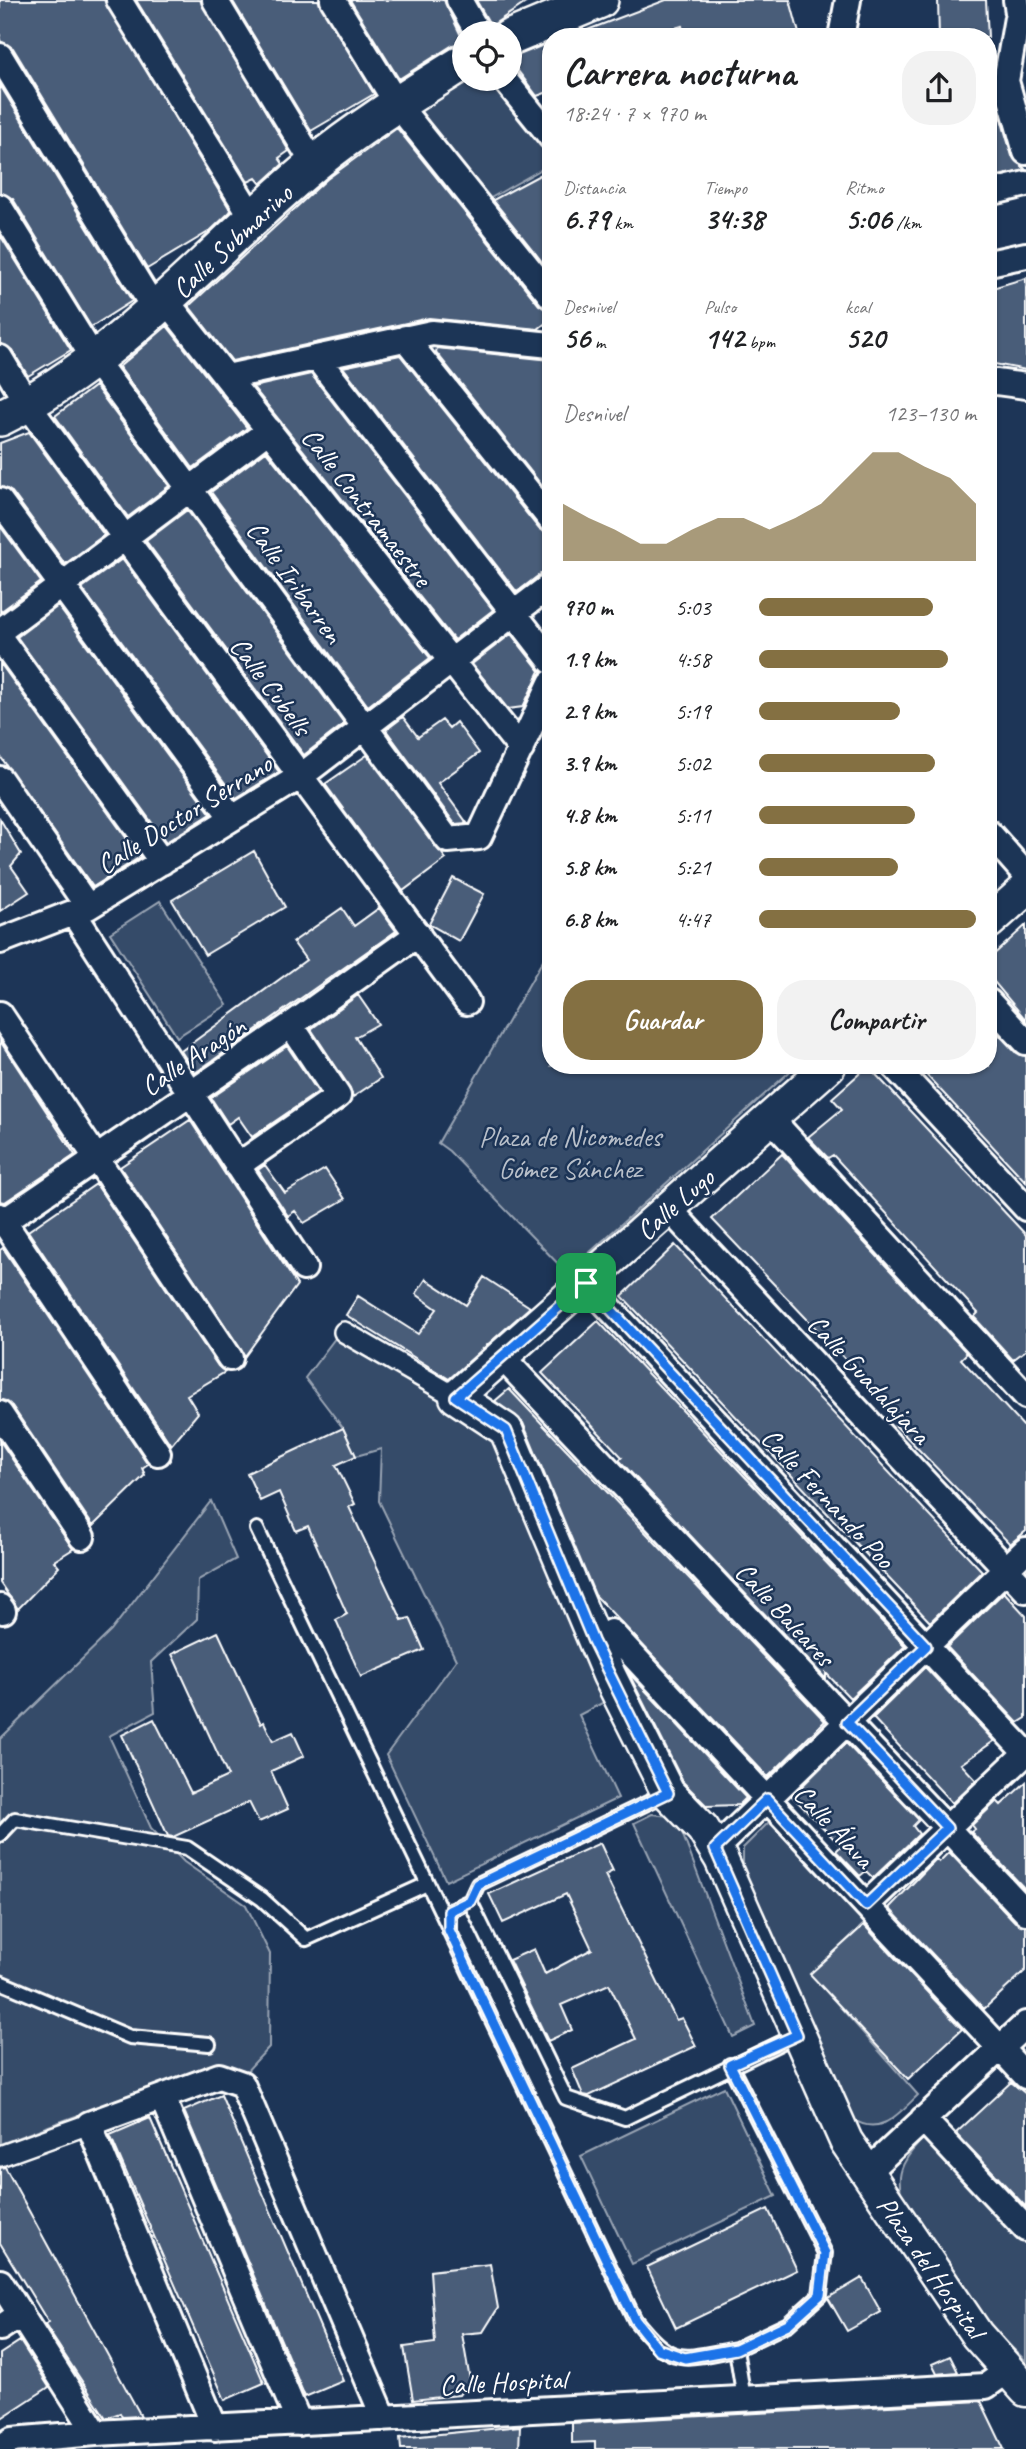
<!DOCTYPE html>
<html lang="es">
<head>
<meta charset="utf-8">
<style>
  :root { --surface:#fff; --page:#f2f2f2; --text:#202124; --muted:#757577; --accent:#847042 }
  body { margin:0; font-family:Caveat,sans-serif; background:var(--page); color:var(--text); height:100vh; display:flex; flex-direction:column; font-size:26px; white-space:nowrap }
  * { box-sizing:border-box; margin:0 }
  p { font-size:23px; color:var(--muted) }
  .icon { flex:none; width:38px; height:38px; fill:none; stroke:currentColor; stroke-width:2; stroke-linecap:round; stroke-linejoin:round }
  .map { position:relative; flex:1; overflow:hidden }
  .side { position:absolute; left:542px; top:28px; width:455px; height:1046px; display:flex; flex-direction:column; background:var(--surface); border-radius:28px; box-shadow:0 2px 5px #0004 }
  .side>* { flex:none }
  .tools { position:absolute; left:452px; top:21px; display:grid; gap:14px }
  .tools a { display:grid; place-items:center; width:70px; height:70px; border-radius:50%; background:var(--surface); box-shadow:0 2px 5px #0004; font-size:35px }
  .pin { position:absolute; display:grid; place-items:center; width:60px; height:60px; color:#fff; margin:-30px; border-radius:14px; box-shadow:0 4px 10px #0006 }
  .round { display:grid; place-items:center; flex:none; width:74px; height:74px; border-radius:28px; background:var(--page) }
  .head { display:flex; align-items:center; justify-content:space-between; height:119px; padding:0 21px }
  h1 { font-size:38px; font-weight:700; line-height:52px }
  .stats { display:grid; grid-template-columns:repeat(3,1fr); gap:10px; height:119px; padding:7px 21px }
  .stats div { display:grid; align-content:center }
  .stats b { font-size:30px; font-weight:700 }
  .stats small { font-size:19px; font-weight:400 }
  .stats p { font-size:19px }
  .chart { height:196px; padding:14px 21px }
  .chart p { display:flex; justify-content:space-between }
  .chart svg { width:100%; height:126px; margin-top:7px; fill:var(--accent); opacity:.7 }
  .primary-button { display:flex; gap:14px; margin-top:auto; padding:14px 21px }
  .primary-button a { flex:1; height:80px; border-radius:28px; background:var(--accent); color:#fff; font-size:28px; font-weight:700; line-height:80px; text-align:center }
  .primary-button a+a { background:var(--page); color:var(--text) }
  ul { padding:0 21px; list-style:none; font-size:23px }
  li { display:grid; grid-template-columns:112px 84px 1fr; align-items:center; height:52px }
  li i { height:18px; border-radius:9px; background:var(--accent) }
  .map>svg:first-child { display:block }
  .green { fill:#364b69; stroke:#9aa5b4; stroke-width:2 }
  .building { fill:#4a5d79; stroke:#fff; stroke-width:2 }
  .lines { fill:none; stroke-linecap:round; stroke-linejoin:round }
  .service-casing { stroke:#fff; stroke-width:18 }
  .pedestrian-casing { stroke:#fff; stroke-width:24 }
  .minor-casing { stroke:#fff; stroke-width:30 }
  .tertiary-casing { stroke:#fff; stroke-width:37 }
  .secondary-casing { stroke:#fff; stroke-width:40 }
  .service { stroke:#1d3557; stroke-width:12 }
  .pedestrian { stroke:#1d3557; stroke-width:19 }
  .minor { stroke:#1d3557; stroke-width:24 }
  .tertiary { stroke:#1d3557; stroke-width:32 }
  .secondary { stroke:#1d3557; stroke-width:35 }
  .route-casing { stroke:#fff; stroke-width:14 }
  .route { stroke:#1a73e8; stroke-width:9 }
  .labels { text-anchor:middle; dominant-baseline:central; stroke-width:5; stroke-linejoin:round; paint-order:stroke }
  .street-label { font-size:28px; fill:#fff; stroke:#1d3557 }
  .park-label { font-size:28px; fill:#b9c0ca; stroke:#1d3557 }
</style>
</head>
<body>
<div class="map">
<svg width="1026" height="2449" viewBox="0 0 1026 2449">
  <rect width="100%" height="100%" fill="#1d3557"/>
  <filter id="ink" filterUnits="userSpaceOnUse"><feTurbulence type="fractalNoise" baseFrequency=".0143" numOctaves="2"/><feDisplacementMap in="SourceGraphic" scale="14" xChannelSelector="R" yChannelSelector="G"/><feConvolveMatrix kernelMatrix="1 2 1 2 8 2 1 2 1" color-interpolation-filters="sRGB"/></filter>
  <g filter="url(#ink)">
    <path class="green" d="M469,79H488L551,155V164L487,200L416,111Z
      M160,901L227,1005L177,1037L110,933Z
      M551,946V1066H796L567,1273L449,1151L438,1143Z
      M339,1333L495,1434L612,1698L579,1715L618,1798L446,1881L386,1755L456,1660L379,1501L381,1449L356,1456L343,1428L305,1378Z
      M211,1501L236,1559L198,1580L197,1619L151,1662L155,1712L109,1736L151,1828L184,1862L246,1905L270,1954L269,2047L244,2074L214,2065L0,2144V1739L111,1631Z
      M652,1814L668,1816L681,1830L755,2026L733,2037L634,1823Z
      M769,1822L865,1923L811,1974L918,2095C900,2112 880,2138 853,2119L743,1872V1848Z
      M724,2087L776,2196L632,2264L581,2156Z
      M926,2136L1026,2242V2361L988,2325L903,2199C893,2172 907,2154 926,2136Z"/>
    <path class="building" d="M0,0H104L231,211L210,231L147,269L13,48L0,41Z
      M136,0H200L289,151L279,158L283,164L261,184L256,178L248,182Z
      M232,0H318L374,94L311,131Z
      M350,0H444L464,42L453,45L399,79Z
      M476,0H530L491,26Z
      M666,0H790L800,37H685L682,26L643,37H569Z
      M938,0H986L988,37H939Z
      M551,42V91L537,96L509,59Z
      M0,85L132,301L91,327L13,199L0,192Z
      M995,98L1012,156L1026,170L989,178V103Z
      M397,128L539,305L551,311V319L538,329L429,318L232,361L189,306L327,179Z
      M551,169V273L493,200Z
      M0,235L71,350L28,376L12,350L0,343Z
      M1026,278V370L989,363V289Z
      M167,326L247,428L193,468L119,367Z
      M437,348L551,360V497L436,352Z
      M400,355L539,529L551,535V570L542,573L517,592L343,367Z
      M311,374L493,610L454,640L253,387Z
      M95,386L169,486L128,517L55,416Z
      M29,432L104,535L65,564L12,492L0,486V443Z
      M266,451L430,658L368,706L211,492Z
      M187,510L344,724L304,755L146,541Z
      M0,526L41,582L0,612Z
      M122,559L279,772L236,798L82,588Z
      M58,606L211,814L166,842L17,637Z
      M511,634L540,671L523,707L508,709L472,664Z
      M0,663L140,857L93,887L0,756Z
      M403,717L418,737L442,720L449,728L456,722L479,753L438,783L467,823L455,824L386,730Z
      M367,755L446,859L403,891L325,784Z
      M0,819L21,854L11,866L29,892L0,911Z
      M254,851L285,907L205,955L172,900Z
      M453,878L484,894L459,941L429,924Z
      M342,908L354,926L379,908L396,931L195,1073L181,1051L306,960L293,942Z
      M1026,925V1020L989,976V959Z
      M358,995L378,1024L355,1037L381,1078L353,1097L350,1088L311,1029Z
      M990,1025L1015,1052L1026,1056V1182L918,1066H989Z
      M0,1041L75,1155L5,1202L0,1201Z
      M287,1046L318,1092L252,1137L238,1117L228,1124L211,1098Z
      M868,1066L1026,1235V1350L1013,1360L974,1317L978,1313L833,1155L828,1158L808,1137L842,1109L832,1098Z
      M190,1120L297,1285L245,1356L120,1167Z
      M782,1154L967,1353L961,1359L1026,1429V1531L1010,1544L895,1425L902,1419L712,1219Z
      M265,1165L285,1193L325,1169L345,1199L304,1223L295,1211L288,1216L258,1170Z
      M96,1184L218,1366L225,1372L187,1395L198,1413L171,1445L28,1231Z
      M675,1245L982,1571L930,1622L622,1296Z
      M3,1248L148,1464L142,1468L145,1475L93,1526L12,1406L0,1399V1250Z
      M484,1277L530,1307L449,1379L346,1315L358,1296L418,1334L437,1309L416,1294L426,1279L466,1305Z
      M598,1321L905,1646L850,1698L826,1673V1679L619,1460L622,1457L542,1373Z
      M509,1389L825,1721L768,1777L595,1595L523,1423L495,1401Z
      M343,1428L356,1456L336,1465L355,1504L349,1507L402,1620L410,1618L424,1650L361,1677L336,1620L347,1614L308,1526L296,1531L279,1492L260,1501L247,1473Z
      M0,1441L73,1549L54,1561L59,1567L18,1609L0,1583Z
      M1004,1592L1026,1616V1718L1018,1723L947,1647Z
      M218,1632L261,1724L264,1722L273,1741L293,1732L304,1756L271,1771L288,1809L259,1822L249,1802L173,1837L168,1836L122,1735L154,1719L191,1793L228,1776L172,1654Z
      M925,1667L994,1741L961,1764L976,1780L952,1803L873,1718Z
      M628,1672L746,1798L739,1805L707,1806L683,1782Z
      M846,1743L919,1820L913,1826L919,1834L873,1878L866,1871L860,1876L836,1851L841,1846L792,1796Z
      M1026,1782V1890L971,1832L975,1829L972,1825L997,1801L1001,1805Z
      M600,1843L613,1871L605,1875L676,2020L682,2018L696,2046L589,2096L583,2095L572,2069L636,2039L609,1984L561,2005L572,2030L548,2041L509,1960L534,1949L545,1974L592,1949L566,1894L503,1923L489,1894Z
      M949,1852L1015,1922L1026,1926V1970L984,2009L889,1908L936,1859L939,1862Z
      M864,1925L962,2029L908,2079L810,1974Z
      M1011,2082L1026,2094V2207L956,2133Z
      M221,2095L343,2381L305,2397L184,2111Z
      M150,2118L264,2383L225,2400L110,2135Z
      M5,2167L141,2416L122,2417L120,2413L106,2418L45,2325L48,2322L0,2243V2168Z
      M768,2209L797,2270L676,2328L647,2267Z
      M490,2264L498,2308L483,2332L462,2334L470,2380L459,2395L413,2400L404,2347L435,2343L430,2271Z
      M862,2278L881,2312L847,2331L828,2298Z
      M20,2341L49,2387L0,2419V2354Z
      M950,2356L958,2372L937,2374L932,2364Z
      M981,2401L1004,2449H595V2442L572,2443V2423Z
      M520,2426L519,2449H401L400,2438Z"/>
    <g class="lines">
      <defs>
        <path id="service" d="M257,1529L448,1926
          M668,1793L478,1884L470,1901L566,2098L625,2118L797,2035
          M0,1835L15,1819L187,1848L262,1899L306,1939L427,1884
          M470,1901L449,1911V1930L635,2320C673,2367 680,2359 736,2349L744,2399
          M0,1982L130,2037L209,2044
          M730,2065L825,2253L820,2295L788,2324L736,2349"/>
        <path id="pedestrian" d="M344,1332L456,1397
          M0,2156L89,2124"/>
        <path id="minor" d="M119,0L254,220
          M215,0L314,164
          M333,0L397,104L551,296
          M459,0L478,33
          M1016,0L1018,12L1006,81L1026,152
          M841,37L848,0
          M0,56L155,310
          M504,79L551,137
          M989,193L1026,184
          M0,207L94,359L448,840L479,837L551,683
          M989,263L1026,255
          M167,302L521,749
          M405,338L551,520
          M0,358L28,405L125,538L467,1002
          M317,358L551,661
          M227,377L432,333L551,345
          M989,381L1026,386
          M0,501L232,818
          M0,631L269,430
          M0,638L162,862
          M0,779L88,907
          M989,833L1026,875
          M74,914L304,1268
          M0,941L88,907L301,776L551,585
          M989,1002L1026,1042
          M0,1014L230,1358
          M894,1066L1026,1208
          M771,1119L1026,1396
          M237,1166L338,1096L291,1025
          M669,1209L1026,1590
          M0,1216L158,1453
          M0,1224L291,1025L418,934
          M586,1283L1026,1753
          M501,1356L1026,1912
          M0,1414L82,1537
          M0,1607L3,1611
          M593,1641L611,1632L1026,2076
          M715,1849L1026,1550
          M866,1905L1026,1753
          M162,2097L299,2423
          M923,2119L1026,2229
          M866,2173L1026,2024
          M0,2282L96,2433
          M0,2328L21,2314
          M215,2428L89,2124L219,2076L242,2084L384,2418
          M0,2448L12,2440L96,2433L986,2386L1007,2371"/>
        <path id="tertiary" d="M989,922L1026,889
          M829,1066L456,1397L506,1430L609,1675L668,1793L703,1829L721,1859L846,2141L977,2335L1026,2390"/>
        <path id="secondary" d="M509,38L600,0
          M0,418C123,358 210,250 314,164C360,126 413,94 464,62"/>
      </defs>
      <use href="#service" class="service-casing"/>
      <use href="#pedestrian" class="pedestrian-casing"/>
      <use href="#minor" class="minor-casing"/>
      <use href="#tertiary" class="tertiary-casing"/>
      <use href="#secondary" class="secondary-casing"/>
      <use href="#service" class="service"/>
      <use href="#pedestrian" class="pedestrian"/>
      <use href="#minor" class="minor"/>
      <use href="#tertiary" class="tertiary"/>
      <use href="#secondary" class="secondary"/>
    </g>
  </g>
  <g class="lines" filter="url(#ink)">
    <defs>
      <path id="route" d="M586,1283L926,1646L847,1722L947,1828L866,1905L767,1799L715,1849L797,2035L730,2065L825,2253L820,2295L788,2324L736,2349L685,2358L658,2349L635,2320L449,1930V1911L470,1901L478,1884L668,1793L593,1641L506,1430L456,1397Z"/>
    </defs>
    <use href="#route" class="route-casing"/>
    <use href="#route" class="route"/>
  </g>
  <g class="labels">
    <g class="street-label">
      <text transform="translate(232 241) rotate(-43)">Calle Submarino</text>
      <text transform="translate(367 507) rotate(52)">Calle Contramaestre</text>
      <text transform="translate(295 582) rotate(54)">Calle Iribarren</text>
      <text transform="translate(271 686) rotate(53)">Calle Cubells</text>
      <text transform="translate(184 814) rotate(-32)">Calle Doctor Serrano</text>
      <text transform="translate(193 1056) rotate(-34)">Calle Aragón</text>
      <text transform="translate(675 1204) rotate(-41)">Calle Lugo</text>
      <text transform="translate(869 1379) rotate(47)">Calle Guadalajara</text>
      <text transform="translate(828 1498) rotate(47)">Calle Fernando Poo</text>
      <text transform="translate(785 1614) rotate(47)">Calle Baleares</text>
      <text transform="translate(834 1826) rotate(47)">Calle Álava</text>
      <text transform="translate(931 2267) rotate(55)">Plaza del Hospital</text>
      <text transform="translate(503 2382) rotate(-3)">Calle Hospital</text>
    </g>
    <g class="park-label">
      <text x="570" y="1136">Plaza de Nicomedes<tspan x="570" dy="32">Gómez Sánchez</tspan></text>
    </g>
  </g>
</svg>
<div class="tools">
<a><svg class="icon" aria-label="locate" viewBox="0 0 24 24"><circle cx="12" cy="12" r="6"/><path d="M12 2v4M12 18v4M2 12h4M18 12h4"/></svg></a>
</div>
<div class="pin" style="left:586px;top:1283px;background:#1e9e55"><svg class="icon" aria-label="arrive" viewBox="0 0 24 24"><path d="M6 21V4h12l-3 4 3 4H6"/></svg></div>
<section class="side">
<div class="head"><div><h1>Carrera nocturna</h1><p>18:24 · 7 × 970 m</p></div><a class="round"><svg class="icon" aria-label="share" viewBox="0 0 24 24"><path d="M12 15V3M7 8l5-5 5 5M5 13v7h14v-7"/></svg></a></div>
<div class="stats">
<div><p>Distancia</p><b>6.79<small> km</small></b></div>
<div><p>Tiempo</p><b>34:38</b></div>
<div><p>Ritmo</p><b>5:06<small> /km</small></b></div>
</div>
<div class="stats">
<div><p>Desnivel</p><b>56<small> m</small></b></div>
<div><p>Pulso</p><b>142<small> bpm</small></b></div>
<div><p>kcal</p><b>520</b></div>
</div>
<div class="chart"><p><span>Desnivel</span>123–130 m</p>
<svg viewBox="0 0 160 44" preserveAspectRatio="none"><path d="M0 44V24L10 29L20 33L30 38L40 38L50 33L60 29L70 29L80 33L90 29L100 24L110 15L120 6L130 6L140 11L150 15L160 24V44z"/></svg>
</div>
<ul>
<li><b>970 m</b>5:03<i style="width:80%"></i></li>
<li><b>1.9 km</b>4:58<i style="width:87%"></i></li>
<li><b>2.9 km</b>5:19<i style="width:65%"></i></li>
<li><b>3.9 km</b>5:02<i style="width:81%"></i></li>
<li><b>4.8 km</b>5:11<i style="width:72%"></i></li>
<li><b>5.8 km</b>5:21<i style="width:64%"></i></li>
<li><b>6.8 km</b>4:47<i style="width:100%"></i></li>
</ul>
<div class="primary-button"><a>Guardar</a><a>Compartir</a></div>
</section>
</div>
</body>
</html>
